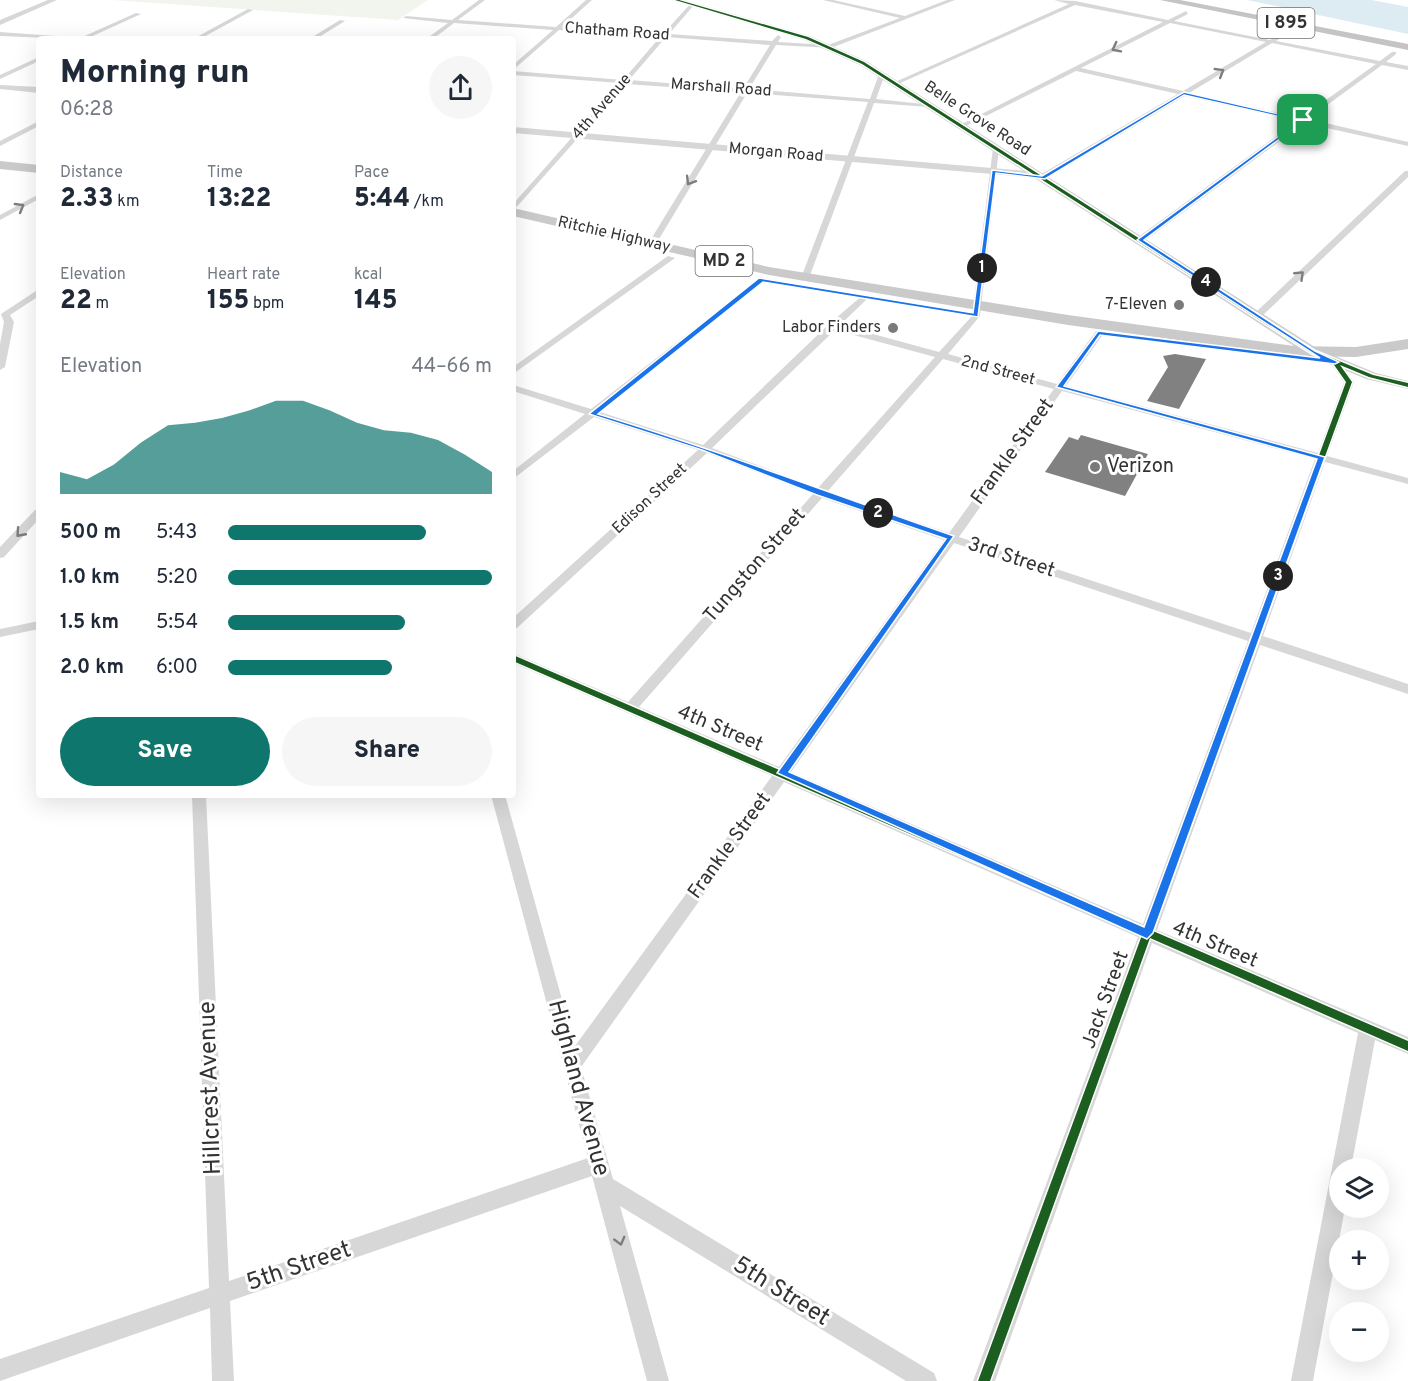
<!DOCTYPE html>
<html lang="en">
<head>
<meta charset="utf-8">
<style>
  :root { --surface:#fff; --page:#f6f6f7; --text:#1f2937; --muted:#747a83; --accent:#0f766e }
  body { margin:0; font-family:Overpass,sans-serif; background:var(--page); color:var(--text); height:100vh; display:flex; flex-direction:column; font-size:22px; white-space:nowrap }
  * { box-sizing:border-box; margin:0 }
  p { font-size:20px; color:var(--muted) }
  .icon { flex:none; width:33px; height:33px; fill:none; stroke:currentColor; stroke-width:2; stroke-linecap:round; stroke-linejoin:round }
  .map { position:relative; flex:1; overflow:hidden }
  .sheet { position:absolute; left:36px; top:36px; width:480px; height:762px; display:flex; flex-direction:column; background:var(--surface); border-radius:6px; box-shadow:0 6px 24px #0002 }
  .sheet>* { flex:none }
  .fabs { position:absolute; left:1329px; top:1158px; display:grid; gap:12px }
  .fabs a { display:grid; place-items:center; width:60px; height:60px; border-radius:50%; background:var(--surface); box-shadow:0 6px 24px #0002; font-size:30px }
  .pin { position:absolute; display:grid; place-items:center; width:51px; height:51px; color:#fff; margin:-26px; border-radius:12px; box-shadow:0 3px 9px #0006 }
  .km { position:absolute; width:30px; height:30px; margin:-15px; border-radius:50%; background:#222; color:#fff; font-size:16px; line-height:30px; text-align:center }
  .round { display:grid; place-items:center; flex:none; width:63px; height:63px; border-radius:32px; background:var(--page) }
  .summary { display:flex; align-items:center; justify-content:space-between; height:102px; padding:0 24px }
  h1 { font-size:33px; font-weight:800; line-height:45px }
  .metrics { display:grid; grid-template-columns:repeat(3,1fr); gap:9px; height:102px; padding:6px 24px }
  .metrics div { display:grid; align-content:center }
  .metrics b { font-size:26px; font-weight:800 }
  .metrics small { font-size:16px; font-weight:400 }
  .metrics p { font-size:16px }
  .chart { height:168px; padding:12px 24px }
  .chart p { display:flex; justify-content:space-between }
  .chart svg { width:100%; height:108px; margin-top:6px; fill:var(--accent); opacity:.7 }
  .cta { display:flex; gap:12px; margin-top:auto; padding:12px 24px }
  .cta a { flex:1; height:69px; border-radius:36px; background:var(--accent); color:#fff; font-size:24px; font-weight:800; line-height:69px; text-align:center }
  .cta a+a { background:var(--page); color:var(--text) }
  ul { padding:0 24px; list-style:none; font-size:20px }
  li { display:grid; grid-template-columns:96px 72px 1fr; align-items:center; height:45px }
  li i { height:15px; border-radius:8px; background:var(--accent) }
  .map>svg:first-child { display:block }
  .green { fill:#f1f5ed }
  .water { fill:#ddebf3 }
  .building { fill:#818181 }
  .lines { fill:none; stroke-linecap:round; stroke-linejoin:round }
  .minor { fill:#d7d7d7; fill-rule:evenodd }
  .tertiary { fill:#d7d7d7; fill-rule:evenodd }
  .secondary { fill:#d0d0d0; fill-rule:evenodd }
  .primary { fill:#cacaca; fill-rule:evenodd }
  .motorway { fill:#c4c4c4; fill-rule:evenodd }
  .cycleway-casing { stroke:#fff; stroke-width:3 }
  .cycleway { fill:#1b5e20; fill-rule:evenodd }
  .oneway { stroke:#7d7d7d }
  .route { fill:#1a73e8; stroke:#fff; stroke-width:1.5; fill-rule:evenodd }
  .poi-dot { fill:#7a7a7a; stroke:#fff; stroke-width:2 }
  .labels { text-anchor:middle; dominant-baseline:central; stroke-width:6; stroke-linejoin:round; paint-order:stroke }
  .far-street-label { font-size:16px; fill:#333; stroke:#fff }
  .far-poi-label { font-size:16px; fill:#333; stroke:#fff; text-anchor:end }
  .shield { fill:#fff; stroke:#707070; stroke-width:1.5 }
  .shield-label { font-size:18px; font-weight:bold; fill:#333 }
  .street-label { font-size:20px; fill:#333; stroke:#fff }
  .poi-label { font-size:20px; fill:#333; stroke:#fff; text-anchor:start }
  .near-street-label { font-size:24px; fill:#333; stroke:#fff }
</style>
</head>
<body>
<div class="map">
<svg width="1408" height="1381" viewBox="0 0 1408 1381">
  <rect width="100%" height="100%" fill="#fff"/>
  <path class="green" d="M112,0H428L398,20Z"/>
  <path class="water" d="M1247,0H1371L1408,7V34Z"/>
  <path class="building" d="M1175,354L1206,359L1179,409L1147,401L1168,367L1163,356Z
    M1081,435L1148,454L1125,496L1045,472L1069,437L1078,440Z"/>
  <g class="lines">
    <path class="minor" d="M479,0H485L458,20L556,27L586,0H592L562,27L663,34L692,2L694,5L669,34L772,41L778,35L781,37L778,42L828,45L900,18L823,0H833L905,16L947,0H955L831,48L776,45L749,89L870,99L879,74L882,72L885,74L876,99L932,105L929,107L874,103L809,278L805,281L801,278L868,102L747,93L656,244L652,246L648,244L741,92L626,84L513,211V204L620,83L513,75V71L623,80L660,37L559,30L513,70V65L553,30L454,23L433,39H426L448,23L403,18L406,16L452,20ZM666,37L770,45L743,89L629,80Z
      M1054,0L1075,1L1168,20L1186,11L1188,14L1174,21L1270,40L1287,30L1289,33L1276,41L1380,61L1392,52H1396V54L1386,62L1408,66V70L1382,65L1308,119L1408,142V146L1304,123L1143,242H1137V238L1297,121L1185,96L1046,179H1040V175L1178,94L1076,71L964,127H960V125L1163,22L1075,5L898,84L893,83L1069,4ZM1170,23L1266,42L1183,91L1081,68ZM1272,43L1376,64L1301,118L1189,93Z
      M248,9L253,10L200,39H193Z
      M136,13L141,14L86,39H78Z
      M340,20L345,21L316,39H309Z
      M0,32L69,37L72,39L0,36Z
      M39,57V61L0,79V75Z
      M39,121V126L0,146V141Z
      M996,146L999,148L980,316L948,354L1057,384L1096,331H1102L1104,333L1066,386L1318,453L1344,382L1330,362L1338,360L1354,382L1327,456L1408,478V484L1325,462L1263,636L1408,684V694L1260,645L1157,930L1408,1037V1054L1375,1040L1351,1168H1340V1208H1345L1313,1381H1291L1358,1033L1152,943L995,1381H973L1138,937L784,782L581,1067L613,1179L934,1373L937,1381H906L620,1206L669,1381H647L592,1176L230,1301L234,1381H212L210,1308L0,1381V1359L209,1288L192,795H206L229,1281L588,1158L491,795H505L575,1046L772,776L513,663V653L628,702L813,494L707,453L517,628L513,629V618L698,450L594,417L513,479V471L585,414L513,391V385L591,409L761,277L765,280L764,282L600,412L703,445L829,324L863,295L866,296V300L840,325L939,352L972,316L993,148ZM835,330L935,357L818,488L712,448ZM943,359L1054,389L949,533L827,492ZM1062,391L1315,459L1251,633L959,537ZM822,498L944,540L779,767L639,707ZM954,543L1248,641L1143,924L791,772Z
      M1405,171H1408V177L1261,317H1255V313Z
      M39,194V199L0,220V215Z
      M668,256L675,258L513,374V367Z
      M39,289V296L10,315L14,322L5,367L0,370V344L4,322L1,314Z
      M39,509V519L4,557L0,558V547L35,510Z
      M39,621V629L0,637V629Z"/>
    <path class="tertiary" d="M48,0H57L0,25V20Z
      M0,85L39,87V93L0,89Z
      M513,127L1039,172L1044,175L1039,178L513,133Z"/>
    <path class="secondary" d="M672,0H684L810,36L866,61L1318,349L1376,373L1408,381V389L1366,379L1308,355L860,65L804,40Z"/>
    <path class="primary" d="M0,161L39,165V173L0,169Z
      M513,208L769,267L1068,315L1294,346L1356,347L1408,339V349L1356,357L1294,356L1068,325L769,275L513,216Z"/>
    <path class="motorway" d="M1160,0H1180L1408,44V50Z"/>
    <defs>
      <path id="cycleway" d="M675,0H679L808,37L864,62L1315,351L1373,375L1408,383V387L1369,377L1340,365L1352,382L1153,931L1408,1041V1051L1150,938L990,1381H978L1142,935L513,661V655L1145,928L1346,382L1332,362L1311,353L862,64L806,39Z"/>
    </defs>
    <use href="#cycleway" class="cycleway-casing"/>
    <use href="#cycleway" class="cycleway"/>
  </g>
  <defs><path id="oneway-chevron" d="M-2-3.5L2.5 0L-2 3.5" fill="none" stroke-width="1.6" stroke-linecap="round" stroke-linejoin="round" transform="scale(1.5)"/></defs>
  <g class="oneway">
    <use href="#oneway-chevron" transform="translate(1116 48) rotate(153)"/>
    <use href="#oneway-chevron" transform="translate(1220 72) rotate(-31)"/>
    <use href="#oneway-chevron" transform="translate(690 181) rotate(121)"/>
    <use href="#oneway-chevron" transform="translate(20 207) rotate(-30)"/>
    <use href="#oneway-chevron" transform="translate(1300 275) rotate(-44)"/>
    <use href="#oneway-chevron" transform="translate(20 533) rotate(132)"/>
    <use href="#oneway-chevron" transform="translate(620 1241) rotate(75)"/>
  </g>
  <path class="route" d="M1184,92L1305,120L1144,240L1315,351L1339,362L1335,364L1100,335L1064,386L1325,457L1153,933L1147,939L777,773L946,539L817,495L702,450L589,414L759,278L973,313L992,170L1042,176ZM1184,95L1299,121L1137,240L1320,358L1098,331L1056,387L1317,459L1144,927L789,772L954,536C835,495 718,450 598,414L763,282L978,317L996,173L1045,179Z"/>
  <g class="poi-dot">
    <circle cx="1179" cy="305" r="6"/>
    <circle cx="893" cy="328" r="6"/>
    <circle cx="1095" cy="467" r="6"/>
  </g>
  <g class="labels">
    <g class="far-street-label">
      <text transform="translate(617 32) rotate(4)">Chatham Road</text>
      <text transform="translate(721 88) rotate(4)">Marshall Road</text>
      <text transform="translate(602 107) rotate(-49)">4th Avenue</text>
      <text transform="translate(977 119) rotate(33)">Belle Grove Road</text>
      <text transform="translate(776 153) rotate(5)">Morgan Road</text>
      <text transform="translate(614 235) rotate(13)">Ritchie Highway</text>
      <text transform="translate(998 371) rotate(15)">2nd Street</text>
      <text transform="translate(650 499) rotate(-43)">Edison Street</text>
    </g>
    <g class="far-poi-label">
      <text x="1167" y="305">7-Eleven</text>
      <text x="881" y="328">Labor Finders</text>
    </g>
    <g class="shield">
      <rect x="1257.5" y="8" width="57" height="30" rx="4.5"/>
      <rect x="695.5" y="246" width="57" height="30" rx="4.5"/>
    </g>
    <g class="shield-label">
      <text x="1286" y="23">I 895</text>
      <text x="724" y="261">MD 2</text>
    </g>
    <g class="street-label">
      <text transform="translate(1013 452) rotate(-54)">Frankle Street</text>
      <text transform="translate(1011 558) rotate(18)">3rd Street</text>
      <text transform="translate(755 566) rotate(-49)">Tungston Street</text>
      <text transform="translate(720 729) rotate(23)">4th Street</text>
      <text transform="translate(730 846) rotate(-54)">Frankle Street</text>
      <text transform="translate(1215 945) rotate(23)">4th Street</text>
      <text transform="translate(1106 1000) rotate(-70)">Jack Street</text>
    </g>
    <g class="poi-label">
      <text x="1107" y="467">Verizon</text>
    </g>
    <g class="near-street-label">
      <text transform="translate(211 1088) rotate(-92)">Hillcrest Avenue</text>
      <text transform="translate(578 1088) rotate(75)">Highland Avenue</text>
      <text transform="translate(299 1267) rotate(-19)">5th Street</text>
      <text transform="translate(781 1292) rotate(32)">5th Street</text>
    </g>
  </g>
</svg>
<div class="fabs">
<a><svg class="icon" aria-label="layers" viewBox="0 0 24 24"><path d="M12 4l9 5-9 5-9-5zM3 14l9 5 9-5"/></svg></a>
<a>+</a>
<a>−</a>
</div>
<div class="pin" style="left:1303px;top:120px;background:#1e9e55"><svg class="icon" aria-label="arrive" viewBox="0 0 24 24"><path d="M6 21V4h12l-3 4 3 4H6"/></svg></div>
<b class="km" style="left:982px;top:268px">1</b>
<b class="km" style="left:878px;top:513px">2</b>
<b class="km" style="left:1278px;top:576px">3</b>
<b class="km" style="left:1206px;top:282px">4</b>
<section class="sheet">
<div class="summary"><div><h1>Morning run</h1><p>06:28</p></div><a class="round"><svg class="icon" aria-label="share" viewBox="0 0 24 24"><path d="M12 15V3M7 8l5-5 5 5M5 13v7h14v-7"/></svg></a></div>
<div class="metrics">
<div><p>Distance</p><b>2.33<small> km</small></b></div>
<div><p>Time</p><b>13:22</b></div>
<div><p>Pace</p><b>5:44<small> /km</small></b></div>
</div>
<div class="metrics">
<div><p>Elevation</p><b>22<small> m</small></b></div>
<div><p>Heart rate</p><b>155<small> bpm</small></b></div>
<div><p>kcal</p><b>145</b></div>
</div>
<div class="chart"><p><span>Elevation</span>44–66 m</p>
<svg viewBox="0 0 160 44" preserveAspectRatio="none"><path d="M0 44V35L10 38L20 32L30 23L40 16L50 15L60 13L70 10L80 6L90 6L100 10L110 15L120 18L130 19L140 22L150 28L160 35V44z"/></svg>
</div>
<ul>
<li><b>500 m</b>5:43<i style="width:75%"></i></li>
<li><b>1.0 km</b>5:20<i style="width:100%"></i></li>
<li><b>1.5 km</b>5:54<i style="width:67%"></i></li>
<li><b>2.0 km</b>6:00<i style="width:62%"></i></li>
</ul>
<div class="cta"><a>Save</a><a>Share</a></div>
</section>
</div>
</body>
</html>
